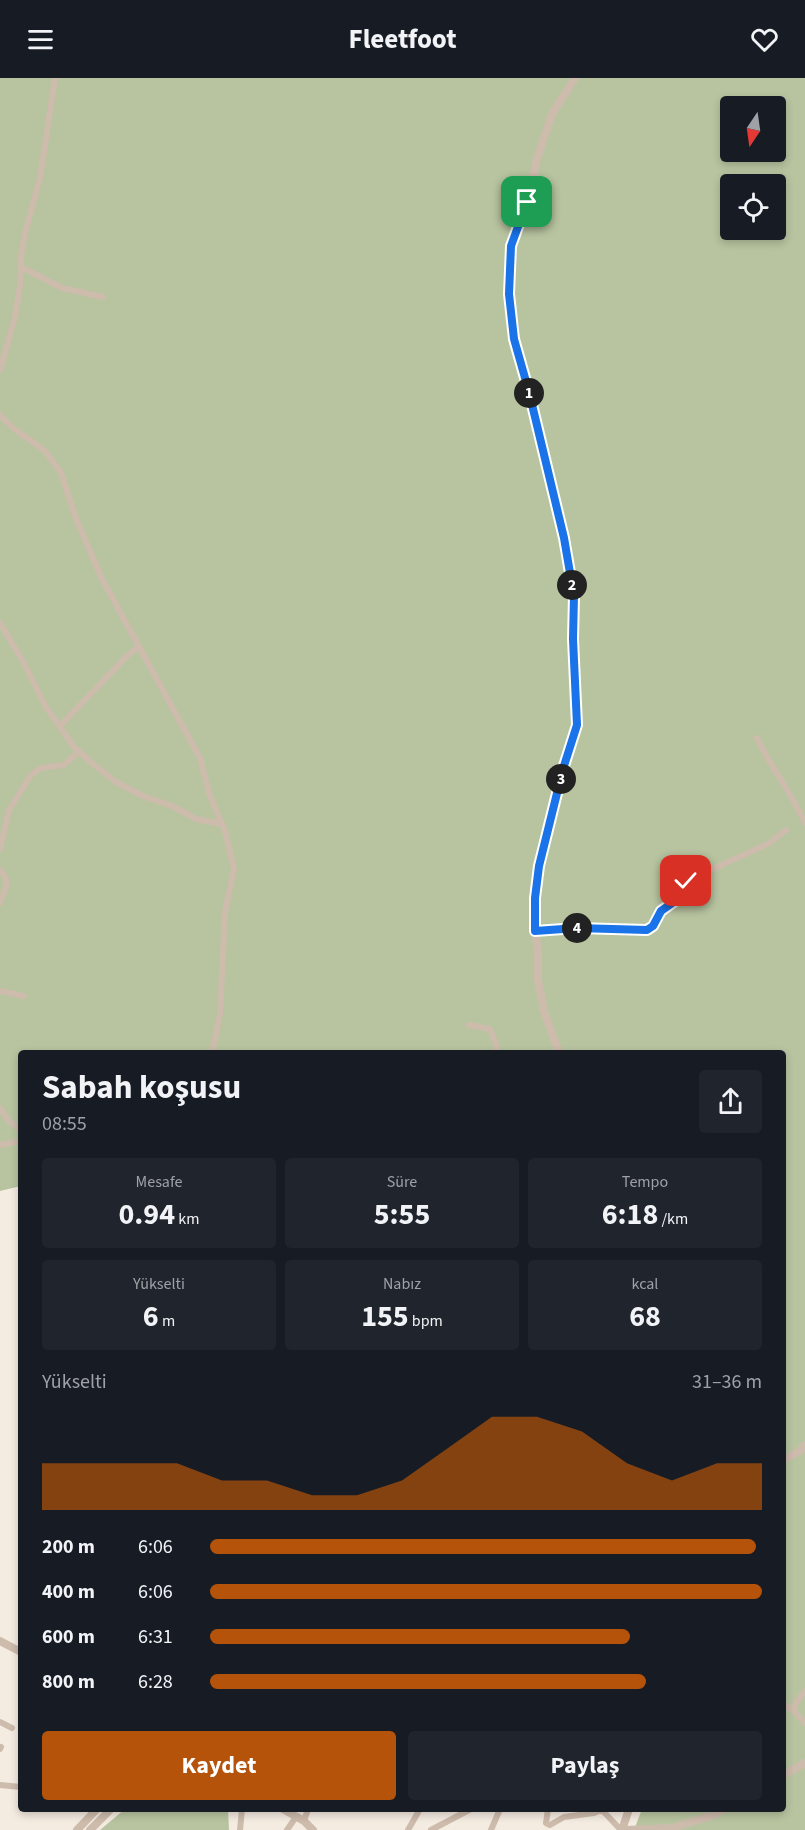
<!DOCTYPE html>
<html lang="tr">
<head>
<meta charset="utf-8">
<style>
  :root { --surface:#171b24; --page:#20242c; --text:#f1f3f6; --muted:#9ea1a6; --accent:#b45309 }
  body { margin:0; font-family:"Source Sans 3",sans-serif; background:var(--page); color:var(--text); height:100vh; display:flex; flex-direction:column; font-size:22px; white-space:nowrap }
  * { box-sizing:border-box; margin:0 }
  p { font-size:20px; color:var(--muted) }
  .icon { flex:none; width:33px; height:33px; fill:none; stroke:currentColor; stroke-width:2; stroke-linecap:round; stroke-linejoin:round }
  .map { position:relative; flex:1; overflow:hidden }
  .panel { position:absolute; left:18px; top:972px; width:768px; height:762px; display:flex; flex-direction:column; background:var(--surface); border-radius:6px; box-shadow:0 3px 9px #0003 }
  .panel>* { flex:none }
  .needle { width:39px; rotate:193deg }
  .tools { position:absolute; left:720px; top:18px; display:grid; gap:12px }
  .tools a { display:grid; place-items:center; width:66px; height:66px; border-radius:6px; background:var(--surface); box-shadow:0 3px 9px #0003; font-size:30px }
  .pin { position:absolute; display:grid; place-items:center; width:51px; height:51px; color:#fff; margin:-26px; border-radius:12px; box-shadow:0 3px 9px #0006 }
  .km { position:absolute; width:30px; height:30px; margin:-15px; border-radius:50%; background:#222; color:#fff; font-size:16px; line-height:30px; text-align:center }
  .round { display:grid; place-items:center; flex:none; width:63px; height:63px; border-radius:6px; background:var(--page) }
  .head { display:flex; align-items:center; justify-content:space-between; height:102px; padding:0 24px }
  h1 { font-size:33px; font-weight:700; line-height:45px }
  .stats { display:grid; grid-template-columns:repeat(3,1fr); gap:9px; height:102px; padding:6px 24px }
  .stats div { display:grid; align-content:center; border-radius:6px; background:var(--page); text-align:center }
  .stats b { font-size:30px; font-weight:700 }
  .stats small { font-size:16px; font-weight:400 }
  .stats p { font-size:16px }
  .chart { height:168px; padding:12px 24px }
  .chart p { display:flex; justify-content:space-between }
  .chart svg { width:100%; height:108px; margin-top:6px; fill:var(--accent); opacity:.7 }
  .primary-button { display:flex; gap:12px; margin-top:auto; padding:12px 24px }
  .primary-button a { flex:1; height:69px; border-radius:6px; background:var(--accent); color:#fff; font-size:24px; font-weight:700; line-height:69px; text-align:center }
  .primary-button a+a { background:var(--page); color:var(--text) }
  ul { padding:0 24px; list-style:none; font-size:20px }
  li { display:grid; grid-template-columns:96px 72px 1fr; align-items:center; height:45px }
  li i { height:15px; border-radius:8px; background:var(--accent) }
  header { display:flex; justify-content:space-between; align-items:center; height:78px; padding:0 24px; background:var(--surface); font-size:27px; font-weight:700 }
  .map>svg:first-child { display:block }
  .green { fill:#b8c4a0; fill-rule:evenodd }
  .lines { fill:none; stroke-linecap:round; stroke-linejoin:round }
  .minor { stroke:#cdbbac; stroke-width:6 }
  .tertiary { stroke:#cdbbac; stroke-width:8 }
  .route-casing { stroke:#fff; stroke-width:12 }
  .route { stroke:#1a73e8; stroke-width:8 }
</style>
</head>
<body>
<header><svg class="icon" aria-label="menu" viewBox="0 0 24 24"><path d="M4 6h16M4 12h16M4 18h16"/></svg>Fleetfoot<svg class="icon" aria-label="heart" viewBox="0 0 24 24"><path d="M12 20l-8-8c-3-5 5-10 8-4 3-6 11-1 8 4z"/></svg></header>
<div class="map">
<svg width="805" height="1752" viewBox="0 0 805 1752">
  <rect width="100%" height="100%" fill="#f4ebe1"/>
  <path class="green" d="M0,0H805V1752H634L642,1731H783V975H21V1108L0,1113ZM730,28H776V74H730ZM730,106H776V152H730Z
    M125,1731H228L229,1752H100Z"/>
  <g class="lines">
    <path class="minor" d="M21,189L62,210L103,219
      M0,292L15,239L20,207L21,179L25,155L40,100L55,0
      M0,337L13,350L45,373L61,395L75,438L102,501L200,680L210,718L225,753L234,791L225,833L220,936L212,975
      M0,545L24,585L46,629L74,669L93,686L116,704L143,718L172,728L196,741L222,746
      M60,648L127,578L139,568
      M757,660C771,690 792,715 805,745
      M0,771L9,732L31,697L41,690L64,687L79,673
      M0,792C12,805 5,810 0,825
      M535,853L577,850L647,852L653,848L661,833L675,823L680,810L686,803L768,766L786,752
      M0,913L24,918
      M469,947L490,951L496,966L497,975
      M0,1030L7,1041L21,1053
      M0,1067L21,1063
      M805,1613L797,1623L793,1632L805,1645
      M783,1626L793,1632
      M0,1644L12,1650
      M0,1671L1,1669
      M0,1707L21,1709
      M548,1731L546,1745L550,1747L564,1739L594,1735L603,1731
      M602,1732L621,1752
      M304,1743L308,1731
      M240,1752L242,1731
      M287,1752L296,1739
      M408,1752L420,1731
      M431,1752L471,1731
      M491,1752L500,1731"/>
    <path class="tertiary" d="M559,975L544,933L538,903V873L534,845L535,821L539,788L551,740L563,691L577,647L573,561L574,518L564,460L529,314L514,261L509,216L511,168L527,124L537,81L552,36L575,0
      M783,1382L800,1373L805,1367
      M0,1563L21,1574
      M783,1697L805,1685
      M283,1731L304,1743L313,1752
      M77,1752L97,1731
      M90,1752L111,1731
      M622,1752L629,1731
      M627,1752L672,1750L714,1737L723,1731"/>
  </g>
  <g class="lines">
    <defs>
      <path id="route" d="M527,124L511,168L509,216L514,261L529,314L564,460L574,518L573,561L577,647L563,691L539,788L535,820V853L577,850L647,852L653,848L661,833L675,823L680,810L686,803"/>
    </defs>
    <use href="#route" class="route-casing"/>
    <use href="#route" class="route"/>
  </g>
</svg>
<div class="tools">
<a><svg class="needle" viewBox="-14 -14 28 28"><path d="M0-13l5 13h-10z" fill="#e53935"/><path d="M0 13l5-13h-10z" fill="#9ea1a6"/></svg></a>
<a><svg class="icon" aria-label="locate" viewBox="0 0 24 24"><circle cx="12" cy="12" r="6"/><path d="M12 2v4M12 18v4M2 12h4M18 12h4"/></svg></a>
</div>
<div class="pin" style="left:527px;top:124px;background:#1e9e55"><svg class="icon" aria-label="arrive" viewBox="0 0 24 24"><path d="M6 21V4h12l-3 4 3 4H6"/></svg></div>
<div class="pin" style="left:686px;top:803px;background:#d93025"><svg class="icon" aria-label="check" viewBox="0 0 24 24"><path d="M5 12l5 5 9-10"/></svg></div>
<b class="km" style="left:529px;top:315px">1</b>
<b class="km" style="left:572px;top:507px">2</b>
<b class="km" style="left:561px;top:701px">3</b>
<b class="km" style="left:577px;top:850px">4</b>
<section class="panel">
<div class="head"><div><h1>Sabah koşusu</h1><p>08:55</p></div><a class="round"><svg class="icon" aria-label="share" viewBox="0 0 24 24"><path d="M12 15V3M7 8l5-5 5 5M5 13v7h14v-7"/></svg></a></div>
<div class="stats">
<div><p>Mesafe</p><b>0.94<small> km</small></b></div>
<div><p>Süre</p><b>5:55</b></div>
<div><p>Tempo</p><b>6:18<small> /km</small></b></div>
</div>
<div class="stats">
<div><p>Yükselti</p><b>6<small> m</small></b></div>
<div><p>Nabız</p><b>155<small> bpm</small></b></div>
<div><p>kcal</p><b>68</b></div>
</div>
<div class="chart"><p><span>Yükselti</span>31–36 m</p>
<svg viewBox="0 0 160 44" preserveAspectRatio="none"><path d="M0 44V25L10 25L20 25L30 25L40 32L50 32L60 38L70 38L80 32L90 19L100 6L110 6L120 12L130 25L140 32L150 25L160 25V44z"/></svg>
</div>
<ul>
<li><b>200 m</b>6:06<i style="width:99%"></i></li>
<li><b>400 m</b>6:06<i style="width:100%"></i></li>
<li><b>600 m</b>6:31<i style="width:76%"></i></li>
<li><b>800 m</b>6:28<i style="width:79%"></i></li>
</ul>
<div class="primary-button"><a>Kaydet</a><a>Paylaş</a></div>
</section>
</div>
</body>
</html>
